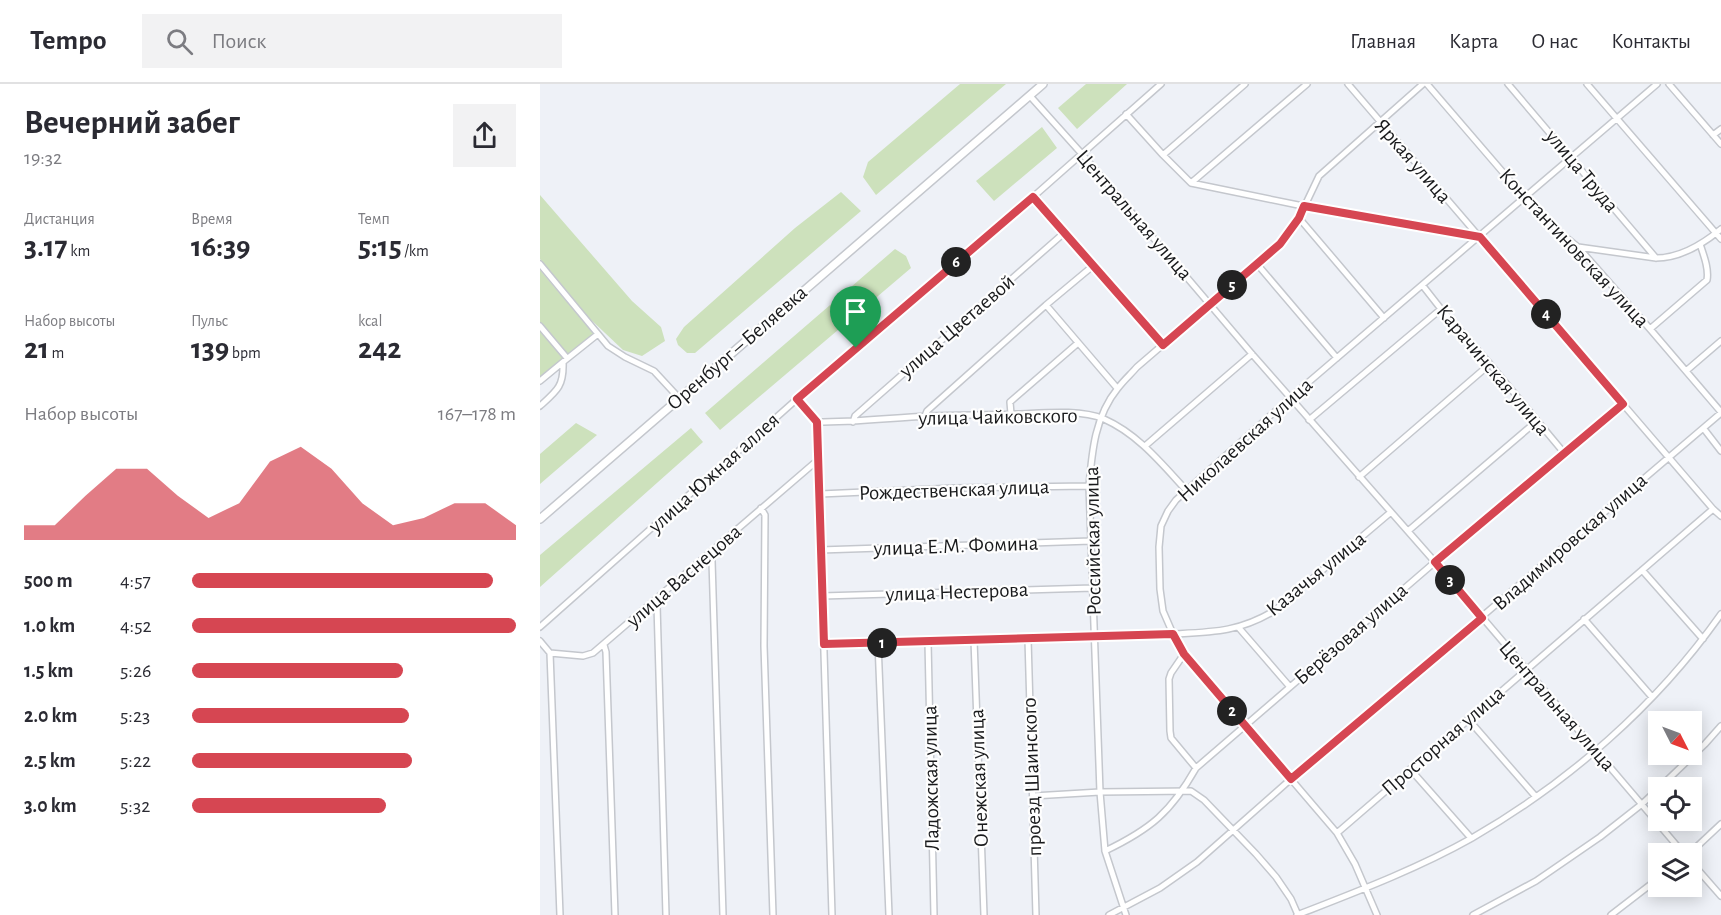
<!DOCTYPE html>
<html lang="ru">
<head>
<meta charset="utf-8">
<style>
  :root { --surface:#fff; --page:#f2f2f3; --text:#2b2b33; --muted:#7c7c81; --line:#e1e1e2; --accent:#d64652 }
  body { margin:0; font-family:"Alegreya Sans",sans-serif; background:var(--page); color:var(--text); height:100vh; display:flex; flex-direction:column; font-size:22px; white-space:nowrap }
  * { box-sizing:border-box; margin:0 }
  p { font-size:20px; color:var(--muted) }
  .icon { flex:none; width:33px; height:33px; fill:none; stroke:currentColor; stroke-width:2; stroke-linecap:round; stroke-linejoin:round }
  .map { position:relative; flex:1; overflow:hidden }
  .details { display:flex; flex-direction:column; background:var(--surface); width:540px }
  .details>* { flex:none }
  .needle { width:39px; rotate:132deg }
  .buttons { position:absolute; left:1108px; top:627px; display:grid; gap:12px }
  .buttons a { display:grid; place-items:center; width:54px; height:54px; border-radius:0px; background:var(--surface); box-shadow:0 3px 15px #0003; font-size:30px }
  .pin { position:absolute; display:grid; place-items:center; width:51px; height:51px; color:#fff; margin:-62px -26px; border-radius:50% 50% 50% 0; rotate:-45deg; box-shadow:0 0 6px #0007 }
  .pin .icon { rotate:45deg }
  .km { position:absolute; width:30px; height:30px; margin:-15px; border-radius:50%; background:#222; color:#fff; font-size:16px; line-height:30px; text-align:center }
  .round { display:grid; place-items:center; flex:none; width:63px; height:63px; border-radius:0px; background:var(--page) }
  .overview { display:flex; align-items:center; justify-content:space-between; height:102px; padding:0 24px }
  h1 { font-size:33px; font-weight:700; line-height:45px }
  .stats { display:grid; grid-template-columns:repeat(3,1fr); gap:9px; height:102px; padding:6px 24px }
  .stats div { display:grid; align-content:center }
  .stats b { font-size:30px; font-weight:700 }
  .stats small { font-size:16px; font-weight:400 }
  .stats p { font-size:16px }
  .chart { height:168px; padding:12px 24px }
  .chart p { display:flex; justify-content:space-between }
  .chart svg { width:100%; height:108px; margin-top:6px; fill:var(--accent); opacity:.7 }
  ul { padding:0 24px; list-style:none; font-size:20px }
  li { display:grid; grid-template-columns:96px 72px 1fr; align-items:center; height:45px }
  li i { height:15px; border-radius:8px; background:var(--accent) }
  header { display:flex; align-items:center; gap:36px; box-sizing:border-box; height:84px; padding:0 30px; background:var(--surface); border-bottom:2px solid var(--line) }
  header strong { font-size:28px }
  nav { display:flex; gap:33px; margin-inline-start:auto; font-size:21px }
  .search { width:420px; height:54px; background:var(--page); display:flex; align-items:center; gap:15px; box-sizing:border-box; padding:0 21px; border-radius:0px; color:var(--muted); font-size:22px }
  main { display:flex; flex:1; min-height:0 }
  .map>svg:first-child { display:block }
  .green { fill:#cde1bc }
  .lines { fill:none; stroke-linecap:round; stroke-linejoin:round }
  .minor-casing { stroke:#c4c7cd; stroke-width:8 }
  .major-casing { stroke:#c4c7cd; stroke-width:10 }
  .minor { stroke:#fff; stroke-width:5 }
  .major { stroke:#fff; stroke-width:7 }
  .route-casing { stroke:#fff; stroke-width:12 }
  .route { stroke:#d64652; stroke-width:8 }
  .labels { text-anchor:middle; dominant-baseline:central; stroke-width:4.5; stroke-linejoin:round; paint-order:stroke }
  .street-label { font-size:21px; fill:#191a1c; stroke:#fefefe }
</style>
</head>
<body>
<header>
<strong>Tempo</strong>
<div class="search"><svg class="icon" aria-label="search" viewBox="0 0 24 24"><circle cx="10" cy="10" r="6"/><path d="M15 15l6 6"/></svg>Поиск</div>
<nav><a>Главная</a><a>Карта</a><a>О нас</a><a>Контакты</a></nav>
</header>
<main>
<section class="details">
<div class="overview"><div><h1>Вечерний забег</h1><p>19:32</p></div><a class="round"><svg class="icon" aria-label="share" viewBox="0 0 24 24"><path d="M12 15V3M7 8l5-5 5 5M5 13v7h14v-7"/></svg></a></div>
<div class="stats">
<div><p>Дистанция</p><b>3.17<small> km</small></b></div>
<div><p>Время</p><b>16:39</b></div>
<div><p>Темп</p><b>5:15<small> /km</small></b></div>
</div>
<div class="stats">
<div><p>Набор высоты</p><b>21<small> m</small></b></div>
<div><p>Пульс</p><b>139<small> bpm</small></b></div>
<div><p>kcal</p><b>242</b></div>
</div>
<div class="chart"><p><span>Набор высоты</span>167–178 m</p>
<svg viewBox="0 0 160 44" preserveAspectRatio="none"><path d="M0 44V38L10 38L20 26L30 15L40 15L50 26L60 35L70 29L80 12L90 6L100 15L110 29L120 38L130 35L140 29L150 29L160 38V44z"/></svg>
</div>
<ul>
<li><b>500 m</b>4:57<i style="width:93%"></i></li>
<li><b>1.0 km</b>4:52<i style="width:100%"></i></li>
<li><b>1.5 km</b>5:26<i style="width:65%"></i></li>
<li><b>2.0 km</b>5:23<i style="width:67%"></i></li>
<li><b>2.5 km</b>5:22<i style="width:68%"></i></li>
<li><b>3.0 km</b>5:32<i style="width:60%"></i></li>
</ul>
</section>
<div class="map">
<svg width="1181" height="831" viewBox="0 0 1181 831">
  <rect width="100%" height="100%" fill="#eef1f7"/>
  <path class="green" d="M420,0H466L336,111L323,93L328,78Z
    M546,0H587L537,45L518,24Z
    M502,43L517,64L454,117L436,97Z
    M301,108L321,127L155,269H147L138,261L136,255L144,243L255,144Z
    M0,111L92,217L121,243L125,257L102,272L83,266L47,232L0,175Z
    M355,165L366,172L371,184L180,346L165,329Z
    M0,186L54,250L0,294Z
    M36,339L57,351L0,400V370Z
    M151,344L163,358L0,503V471Z"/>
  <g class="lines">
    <defs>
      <path id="minor" d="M808,0L1173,425L1181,432
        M887,0L985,114L1017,146L1038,163L1110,245L1181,328
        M968,0L1116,174
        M1047,0L1181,155
        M1129,0L1181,60
        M490,12L542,70L712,270L895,478L1144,770
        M586,30L623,71L651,99L763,122L940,153
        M1173,51L1181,45
        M623,71L705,0
        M651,99L767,0
        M493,113L623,261
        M759,134L844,234
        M1038,163L1116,174C1140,174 1163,160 1181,145
        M0,180L68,262L85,273L114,287L139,314
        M717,180L797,274
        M883,202L901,225L950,280L1025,370
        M506,221L577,304
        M0,242L27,274
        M1110,245L1167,196C1169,185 1164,172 1160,160
        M1146,287L1181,257
        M0,297L23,278
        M257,315L277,338L292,831
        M0,322C17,307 24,302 23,278L58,250
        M471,330L470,318L538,259
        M385,332L387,327L506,221L554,181
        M769,336L901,225
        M277,338C314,338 350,334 387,332C417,331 447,331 478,330C503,329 540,325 564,335C598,350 622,380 646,406
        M313,338L315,332L524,149
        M1164,345L1181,367
        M605,362L712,270
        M819,393L950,280
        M280,410L415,404L549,402
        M221,424L225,431L224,562L233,831
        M868,447L997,337
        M280,466L551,457
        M168,471L172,477L183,831
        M1102,486L1163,555
        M282,512L553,504
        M114,517L117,521L126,831
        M1044,535L1112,613
        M0,543L257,315L493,113L621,0
        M699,544L750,603
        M488,555L496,831
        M434,556L444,831
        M0,557L10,569L43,572L53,569L279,375
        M388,558L394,831
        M338,559L349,831
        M284,560L633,550C673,548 699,548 734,527L851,428
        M64,561L66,568L75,831
        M10,569L20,831
        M644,570L631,589L629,595L630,647L631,654L656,684
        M928,635L996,713
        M870,685L931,754
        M1119,704L1165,660L1181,642
        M493,712L560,708L651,707L664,716L716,770L736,793L751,815L758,831
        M797,749L1173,425
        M565,767C611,745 631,728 656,684L895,478L1083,320
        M1149,770L1181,740
        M1152,779L1181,812
        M569,831L620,804L657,778L751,695L1181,329
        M586,831L565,767L560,708L549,402C552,367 555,332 578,304C584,296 591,290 597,283L740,160L759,134L779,92L883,0
        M757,831C816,808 877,785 932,754C1029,698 1117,621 1181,530
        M837,831L815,780L797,749L644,570L633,550L623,527L620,505L619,463L621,442L628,427L636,416L750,314L1117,0
        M933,831L996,797L1060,753L1102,720L1119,704
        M1071,831L1119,794"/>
      <path id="major" d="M0,435L503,0"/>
    </defs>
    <use href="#minor" class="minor-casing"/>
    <use href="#major" class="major-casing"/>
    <use href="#minor" class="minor"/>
    <use href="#major" class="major"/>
  </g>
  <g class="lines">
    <defs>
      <path id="route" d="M493,113L623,261L740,160L759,134L764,122L940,153L1083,320L895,478L942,534L751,695L644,570L633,550L284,560L277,338L257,315Z"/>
    </defs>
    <use href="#route" class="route-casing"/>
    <use href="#route" class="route"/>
  </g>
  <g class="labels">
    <g class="street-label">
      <text transform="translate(873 77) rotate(49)">Яркая улица</text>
      <text transform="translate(1042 87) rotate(50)">улица Труда</text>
      <text transform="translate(594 131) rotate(49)">Центральная улица</text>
      <text transform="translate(1034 164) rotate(47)">Константиновская улица</text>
      <text transform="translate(417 242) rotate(-41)">улица Цветаевой</text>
      <text transform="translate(197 264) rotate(-41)">Оренбург – Беляевка</text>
      <text transform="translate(953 286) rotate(50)">Карачинская улица</text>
      <text transform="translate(458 333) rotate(-1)">улица Чайковского</text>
      <text transform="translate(705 356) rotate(-42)">Николаевская улица</text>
      <text transform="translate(174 389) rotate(-42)">улица Южная аллея</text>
      <text transform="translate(414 406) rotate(-2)">Рождественская улица</text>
      <text transform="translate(553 457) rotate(-91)">Российская улица</text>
      <text transform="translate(1030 458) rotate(-41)">Владимировская улица</text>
      <text transform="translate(416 462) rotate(-2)">улица Е.М. Фомина</text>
      <text transform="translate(776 490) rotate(-39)">Казачья улица</text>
      <text transform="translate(144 492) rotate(-41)">улица Васнецова</text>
      <text transform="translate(417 508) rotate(-2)">улица Нестерова</text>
      <text transform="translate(811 550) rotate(-41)">Берёзовая улица</text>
      <text transform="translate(1017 622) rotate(49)">Центральная улица</text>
      <text transform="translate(903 657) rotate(-41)">Просторная улица</text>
      <text transform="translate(492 693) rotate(-92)">проезд Шаинского</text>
      <text transform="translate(391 694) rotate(-91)">Ладожская улица</text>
      <text transform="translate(439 694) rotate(-92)">Онежская улица</text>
    </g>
  </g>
</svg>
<div class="buttons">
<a><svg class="needle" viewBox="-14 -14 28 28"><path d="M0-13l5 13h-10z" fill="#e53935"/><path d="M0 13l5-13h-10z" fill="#7c7c81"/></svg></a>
<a><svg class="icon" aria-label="locate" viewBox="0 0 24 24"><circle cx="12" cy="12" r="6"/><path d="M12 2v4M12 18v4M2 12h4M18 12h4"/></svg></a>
<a><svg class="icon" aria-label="layers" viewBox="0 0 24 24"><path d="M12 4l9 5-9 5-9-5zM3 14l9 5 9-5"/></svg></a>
</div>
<div class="pin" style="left:316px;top:264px;background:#1e9e55"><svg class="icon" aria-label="arrive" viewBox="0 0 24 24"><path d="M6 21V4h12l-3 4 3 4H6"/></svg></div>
<b class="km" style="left:342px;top:559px">1</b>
<b class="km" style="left:692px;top:627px">2</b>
<b class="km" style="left:910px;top:496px">3</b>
<b class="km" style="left:1006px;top:230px">4</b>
<b class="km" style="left:692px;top:201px">5</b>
<b class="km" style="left:416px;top:178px">6</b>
</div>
</main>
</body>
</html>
